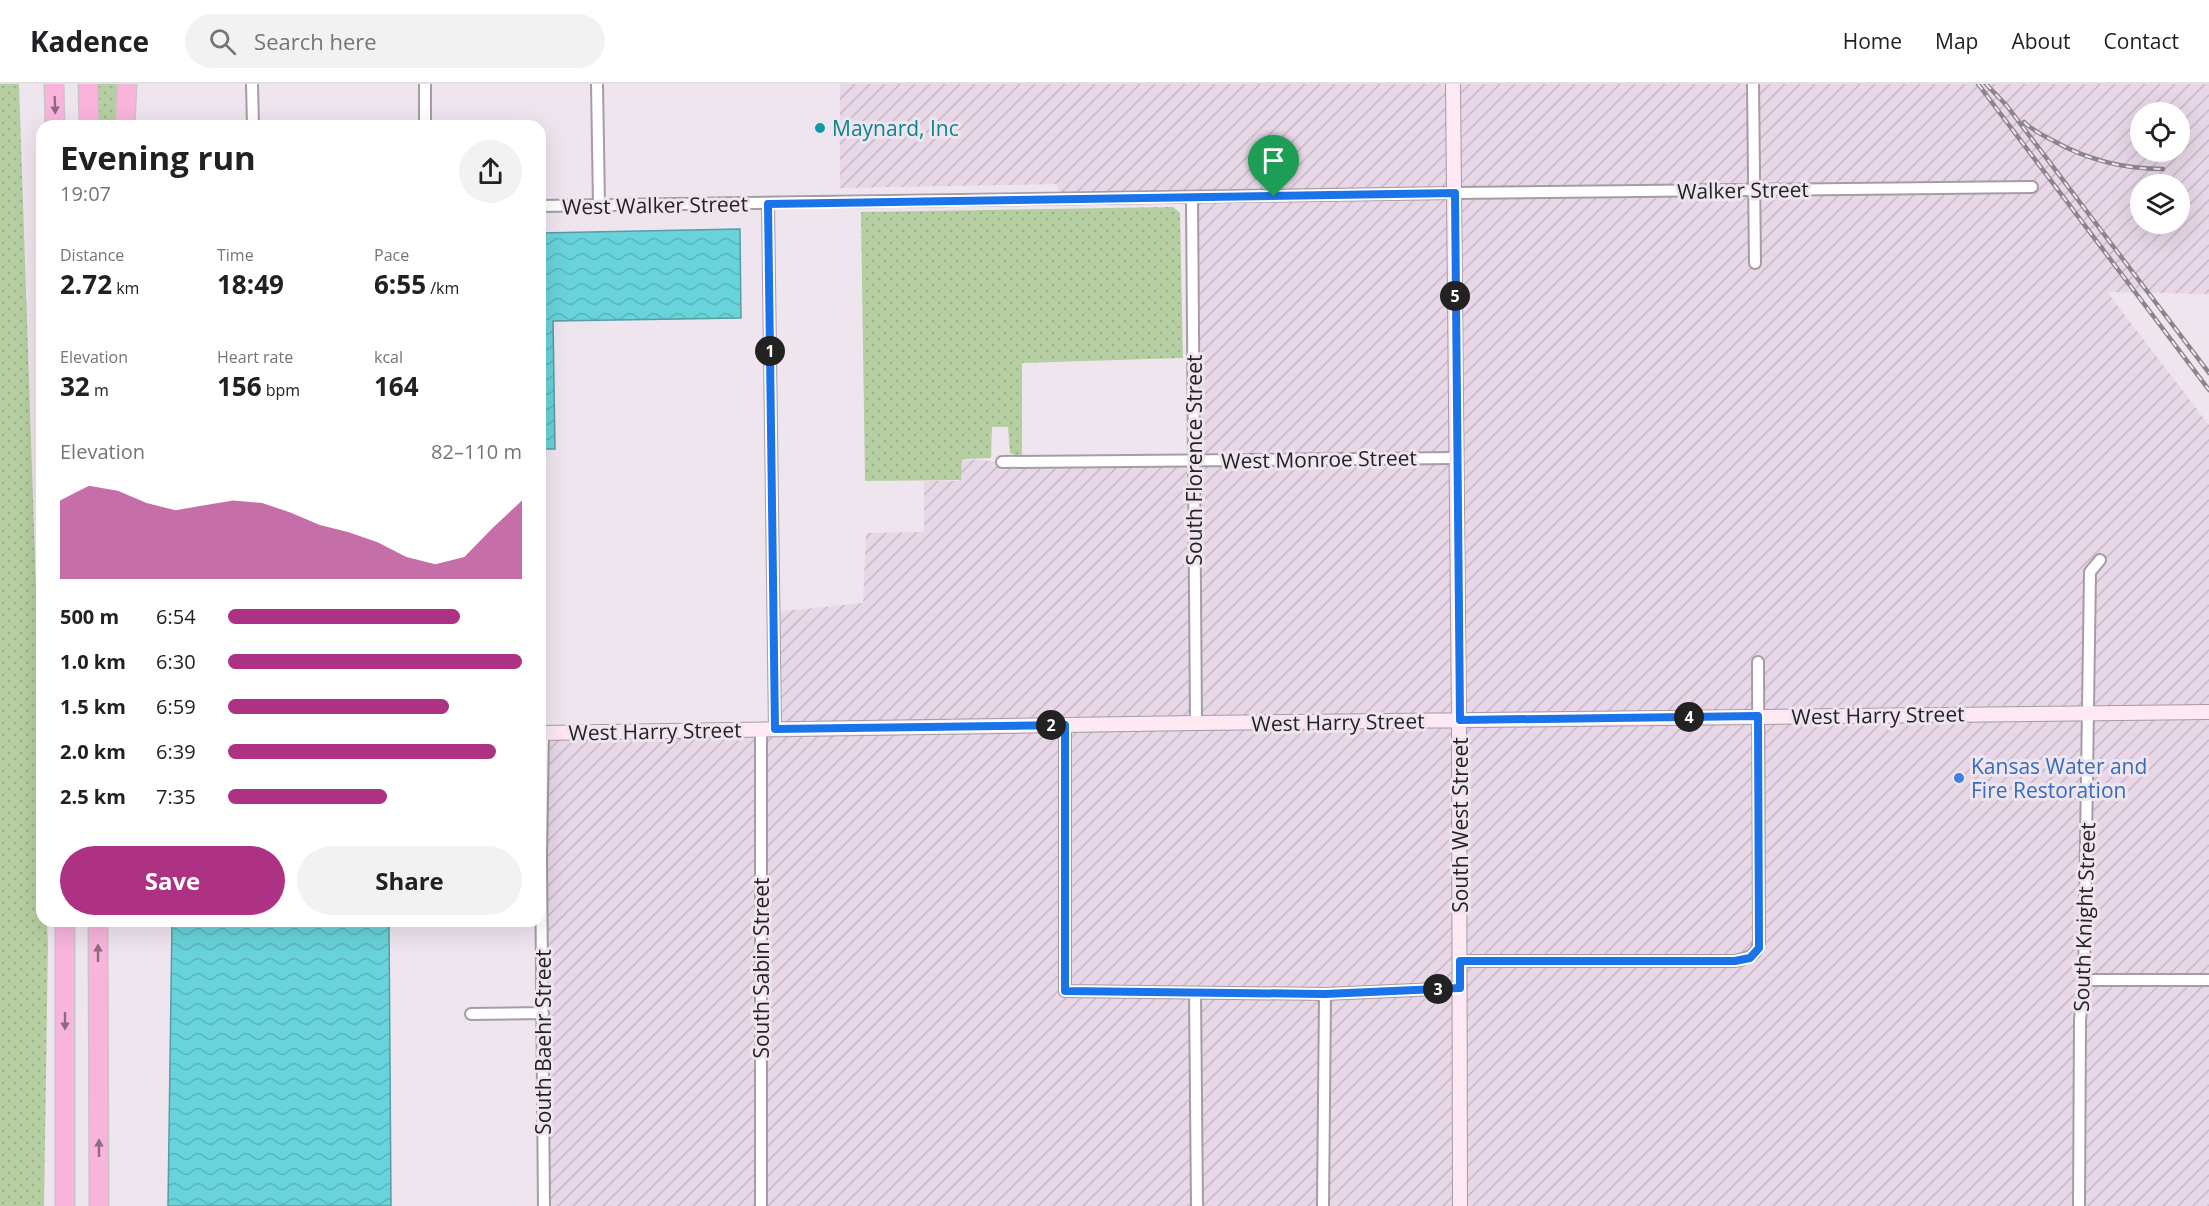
<!DOCTYPE html>
<html lang="en">
<head>
<meta charset="utf-8">
<style>
  :root { --surface:#fff; --page:#f2f2f2; --text:#202124; --muted:#757577; --line:#e0e0e0; --accent:#ae3284 }
  body { margin:0; font-family:"Open Sans",sans-serif; background:var(--page); color:var(--text); height:100vh; display:flex; flex-direction:column; font-size:22px; white-space:nowrap }
  * { box-sizing:border-box; margin:0 }
  p { font-size:20px; color:var(--muted) }
  .icon { flex:none; width:33px; height:33px; fill:none; stroke:currentColor; stroke-width:2; stroke-linecap:round; stroke-linejoin:round }
  .map { position:relative; flex:1; overflow:hidden }
  .details { position:absolute; left:36px; top:36px; width:510px; height:807px; display:flex; flex-direction:column; background:var(--surface); border-radius:18px; box-shadow:0 6px 24px #0002 }
  .details>* { flex:none }
  .fabs { position:absolute; left:2130px; top:18px; display:grid; gap:12px }
  .fabs a { display:grid; place-items:center; width:60px; height:60px; border-radius:50%; background:var(--surface); box-shadow:0 6px 24px #0002; font-size:30px }
  .pin { position:absolute; display:grid; place-items:center; width:51px; height:51px; color:#fff; margin:-62px -26px; border-radius:50% 50% 50% 0; rotate:-45deg; box-shadow:0 0 6px #0007 }
  .pin .icon { rotate:45deg }
  .km { position:absolute; width:30px; height:30px; margin:-15px; border-radius:50%; background:#222; color:#fff; font-size:16px; line-height:30px; text-align:center }
  .round { display:grid; place-items:center; flex:none; width:63px; height:63px; border-radius:32px; background:var(--page) }
  .summary { display:flex; align-items:center; justify-content:space-between; height:102px; padding:0 24px }
  h1 { font-size:33px; font-weight:700; line-height:45px }
  .stats { display:grid; grid-template-columns:repeat(3,1fr); gap:9px; height:102px; padding:6px 24px }
  .stats div { display:grid; align-content:center }
  .stats b { font-size:26px; font-weight:700 }
  .stats small { font-size:16px; font-weight:400 }
  .stats p { font-size:16px }
  .chart { height:168px; padding:12px 24px }
  .chart p { display:flex; justify-content:space-between }
  .chart svg { width:100%; height:108px; margin-top:6px; fill:var(--accent); opacity:.7 }
  .button { display:flex; gap:12px; margin-top:auto; padding:12px 24px }
  .button a { flex:1; height:69px; border-radius:36px; background:var(--accent); color:#fff; font-size:24px; font-weight:700; line-height:69px; text-align:center }
  .button a+a { background:var(--page); color:var(--text) }
  ul { padding:0 24px; list-style:none; font-size:20px }
  li { display:grid; grid-template-columns:96px 72px 1fr; align-items:center; height:45px }
  li i { height:15px; border-radius:8px; background:var(--accent) }
  header { display:flex; align-items:center; gap:36px; box-sizing:border-box; height:84px; padding:0 30px; background:var(--surface); border-bottom:2px solid var(--line) }
  header strong { font-size:28px }
  nav { display:flex; gap:33px; margin-inline-start:auto; font-size:21px }
  .search { width:420px; height:54px; background:var(--page); display:flex; align-items:center; gap:15px; box-sizing:border-box; padding:0 21px; border-radius:33px; color:var(--muted); font-size:22px }
  .map>svg:first-child { display:block }
  .industrial { fill:url(#industrial-furrows); fill-rule:evenodd }
  .green { fill:url(#green-dots) }
  .water { fill:url(#water-waves); stroke:#549ea4; stroke-width:1.5 }
  .lines { fill:none; stroke-linecap:round; stroke-linejoin:round }
  .street-casing { stroke:#a59ca5; stroke-width:14 }
  .secondary-casing { stroke:#a59ca5; stroke-width:16 }
  .highway-casing { stroke:#c6c6c6; stroke-width:21 }
  .street { stroke:#fff; stroke-width:10 }
  .secondary { stroke:#fde8f4; stroke-width:14 }
  .highway { stroke:#f9b4db; stroke-width:18 }
  .rail-casing { stroke:#8c858c; stroke-width:4.5 }
  .rail { stroke:#efe5ef; stroke-width:2; stroke-dasharray:7; stroke-linecap:butt }
  .oneway { fill:#8f6b80 }
  .route-casing { stroke:#fff; stroke-width:12 }
  .route { stroke:#1a73e8; stroke-width:8 }
  .culture-dot { fill:#0f9aa8; stroke:#efe5ef; stroke-width:2 }
  .shop-dot { fill:#3f7fe0; stroke:#efe5ef; stroke-width:2 }
  .labels { text-anchor:middle; dominant-baseline:central; stroke-width:6; stroke-linejoin:round; paint-order:stroke }
  .culture-label { font-size:21px; fill:#0d838f; stroke:#efe5ef; text-anchor:start }
  .street-label { font-size:21px; fill:#252225; stroke:#efe5ef }
  .shop-label { font-size:21px; fill:#366cbe; stroke:#efe5ef; text-anchor:start }
</style>
</head>
<body>
<header>
<strong>Kadence</strong>
<div class="search"><svg class="icon" aria-label="search" viewBox="0 0 24 24"><circle cx="10" cy="10" r="6"/><path d="M15 15l6 6"/></svg>Search here</div>
<nav><a>Home</a><a>Map</a><a>About</a><a>Contact</a></nav>
</header>
<div class="map">
<svg width="2209" height="1122" viewBox="0 0 2209 1122">
  <defs>
    <pattern id="industrial-furrows" width="10" height="10" patternUnits="userSpaceOnUse" patternTransform="scale(1.5)"><rect width="10" height="10" fill="#e7d7e7"/><path d="M-1 1l2-2M0 10L10 0M9 11l2-2" fill="none" stroke="#c6b8c6"/></pattern>
    <pattern id="green-dots" width="8" height="8" patternUnits="userSpaceOnUse" patternTransform="scale(1.5)"><rect width="8" height="8" fill="#b6cfa2"/><path d="M2 2h.1M6 6h.1" fill="none" stroke="#9cb18b" stroke-width="1.8" stroke-linecap="round"/></pattern>
    <pattern id="water-waves" width="16" height="10" patternUnits="userSpaceOnUse" patternTransform="scale(1.5)"><rect width="16" height="10" fill="#68d3da"/><path d="M0 5q4-4 8 0t8 0" fill="none" stroke="#5ab5bb"/></pattern>
  </defs>
  <rect width="100%" height="100%" fill="#efe5ef"/>
  <path class="industrial" d="M840,0H2209V210L2107,208L2209,341V1122H544L543,649L775,646L774,528L863,519L866,449L924,448V397H960L962,375L1002,378L1195,376L1192,114L1063,116L1057,100L840,104ZM2140,28H2180V68H2140ZM2140,100H2180V140H2140Z"/>
  <path class="green" d="M0,0H19L42,684V837H47L48,861L44,1122H0Z
    M98,0H118L117,42H98Z
    M1173,123L1180,129L1183,274L1022,279V373L1010,369L1008,343H992L991,374L962,375L961,396L865,397L861,128Z"/>
  <path class="water" d="M740,145L741,234L553,237L555,365H540V149Z
    M172,837H389L391,1122H168Z"/>
  <g class="lines">
    <defs>
      <path id="street" d="M252,0L253,42
        M425,0V42
        M597,0L599,121
        M1753,0L1755,179
        M1192,114L1196,639
        M768,120L775,645
        M540,122L1455,109L2032,103
        M1002,378L1457,374
        M1065,641V907L1325,910L1460,904
        M761,646V1122
        M543,649L541,774L544,1122
        M1460,877H1735C1748,874 1758,872 1759,856L1758,578
        M2084,896H2209
        M1195,909L1197,1122
        M471,930L543,929
        M1323,1122L1325,910
        M2079,1122L2080,936L2084,896L2090,488L2100,476"/>
      <path id="secondary" d="M1453,0L1459,636L1460,1122
        M540,649L1196,639L2209,628"/>
      <path id="highway" d="M54,0L55,42
        M88,0L89,42
        M125,42L127,0
        M65,837V1122
        M98,837L99,1122"/>
    </defs>
    <use href="#street" class="street-casing"/>
    <use href="#secondary" class="secondary-casing"/>
    <use href="#highway" class="highway-casing"/>
    <use href="#street" class="street"/>
    <use href="#secondary" class="secondary"/>
    <use href="#highway" class="highway"/>
    <defs>
      <path id="rail" d="M1978,0L2209,306
        M1986,0L2007,22L2209,289
        M2024,38C2032,46 2042,51 2052,56C2087,76 2123,85 2163,85"/>
    </defs>
    <use href="#rail" class="rail-casing"/>
    <use href="#rail" class="rail"/>
  </g>
  <defs><path id="oneway-solid" d="M-6-.8H1V-3.2L6.5 0L1 3.2V.8H-6Z" transform="scale(1.5)"/></defs>
  <g class="oneway">
    <use href="#oneway-solid" transform="translate(55 21) rotate(88)"/>
    <use href="#oneway-solid" transform="translate(98 869) rotate(-90)"/>
    <use href="#oneway-solid" transform="translate(65 937) rotate(90)"/>
    <use href="#oneway-solid" transform="translate(99 1064) rotate(-90)"/>
  </g>
  <g class="lines">
    <defs>
      <path id="route" d="M1455,109L1460,636L1758,632L1759,864L1750,874L1735,877H1460V904L1325,910L1065,907V641L775,645L768,120Z"/>
    </defs>
    <use href="#route" class="route-casing"/>
    <use href="#route" class="route"/>
  </g>
  <circle class="culture-dot" cx="820" cy="44" r="6"/>
  <circle class="shop-dot" cx="1959" cy="694" r="6"/>
  <g class="labels">
    <g class="culture-label">
      <text x="832" y="44">Maynard, Inc</text>
    </g>
    <g class="street-label">
      <text transform="translate(1743 106) rotate(-1)">Walker Street</text>
      <text transform="translate(655 121) rotate(-1)">West Walker Street</text>
      <text transform="translate(1319 375) rotate(-1)">West Monroe Street</text>
      <text transform="translate(1194 376) rotate(-90)">South Florence Street</text>
      <text transform="translate(1878 631) rotate(-1)">West Harry Street</text>
      <text transform="translate(1338 638) rotate(-1)">West Harry Street</text>
      <text transform="translate(655 647) rotate(-1)">West Harry Street</text>
      <text transform="translate(1460 741) rotate(-90)">South West Street</text>
      <text transform="translate(2084 833) rotate(-88)">South Knight Street</text>
      <text transform="translate(761 884) rotate(-90)">South Sabin Street</text>
      <text transform="translate(543 958) rotate(-90)">South Baehr Street</text>
    </g>
    <g class="shop-label">
      <text x="1971" y="682">Kansas Water and<tspan x="1971" dy="24">Fire Restoration</tspan></text>
    </g>
  </g>
</svg>
<div class="fabs">
<a><svg class="icon" aria-label="locate" viewBox="0 0 24 24"><circle cx="12" cy="12" r="6"/><path d="M12 2v4M12 18v4M2 12h4M18 12h4"/></svg></a>
<a><svg class="icon" aria-label="layers" viewBox="0 0 24 24"><path d="M12 4l9 5-9 5-9-5zM3 14l9 5 9-5"/></svg></a>
</div>
<div class="pin" style="left:1274px;top:113px;background:#1e9e55"><svg class="icon" aria-label="arrive" viewBox="0 0 24 24"><path d="M6 21V4h12l-3 4 3 4H6"/></svg></div>
<b class="km" style="left:770px;top:267px">1</b>
<b class="km" style="left:1051px;top:641px">2</b>
<b class="km" style="left:1438px;top:905px">3</b>
<b class="km" style="left:1689px;top:633px">4</b>
<b class="km" style="left:1455px;top:212px">5</b>
<section class="details">
<div class="summary"><div><h1>Evening run</h1><p>19:07</p></div><a class="round"><svg class="icon" aria-label="share" viewBox="0 0 24 24"><path d="M12 15V3M7 8l5-5 5 5M5 13v7h14v-7"/></svg></a></div>
<div class="stats">
<div><p>Distance</p><b>2.72<small> km</small></b></div>
<div><p>Time</p><b>18:49</b></div>
<div><p>Pace</p><b>6:55<small> /km</small></b></div>
</div>
<div class="stats">
<div><p>Elevation</p><b>32<small> m</small></b></div>
<div><p>Heart rate</p><b>156<small> bpm</small></b></div>
<div><p>kcal</p><b>164</b></div>
</div>
<div class="chart"><p><span>Elevation</span>82–110 m</p>
<svg viewBox="0 0 160 44" preserveAspectRatio="none"><path d="M0 44V12L10 6L20 8L30 13L40 16L50 14L60 12L70 13L80 17L90 22L100 25L110 29L120 35L130 38L140 35L150 23L160 12V44z"/></svg>
</div>
<ul>
<li><b>500 m</b>6:54<i style="width:79%"></i></li>
<li><b>1.0 km</b>6:30<i style="width:100%"></i></li>
<li><b>1.5 km</b>6:59<i style="width:75%"></i></li>
<li><b>2.0 km</b>6:39<i style="width:91%"></i></li>
<li><b>2.5 km</b>7:35<i style="width:54%"></i></li>
</ul>
<div class="button"><a>Save</a><a>Share</a></div>
</section>
</div>
</body>
</html>
